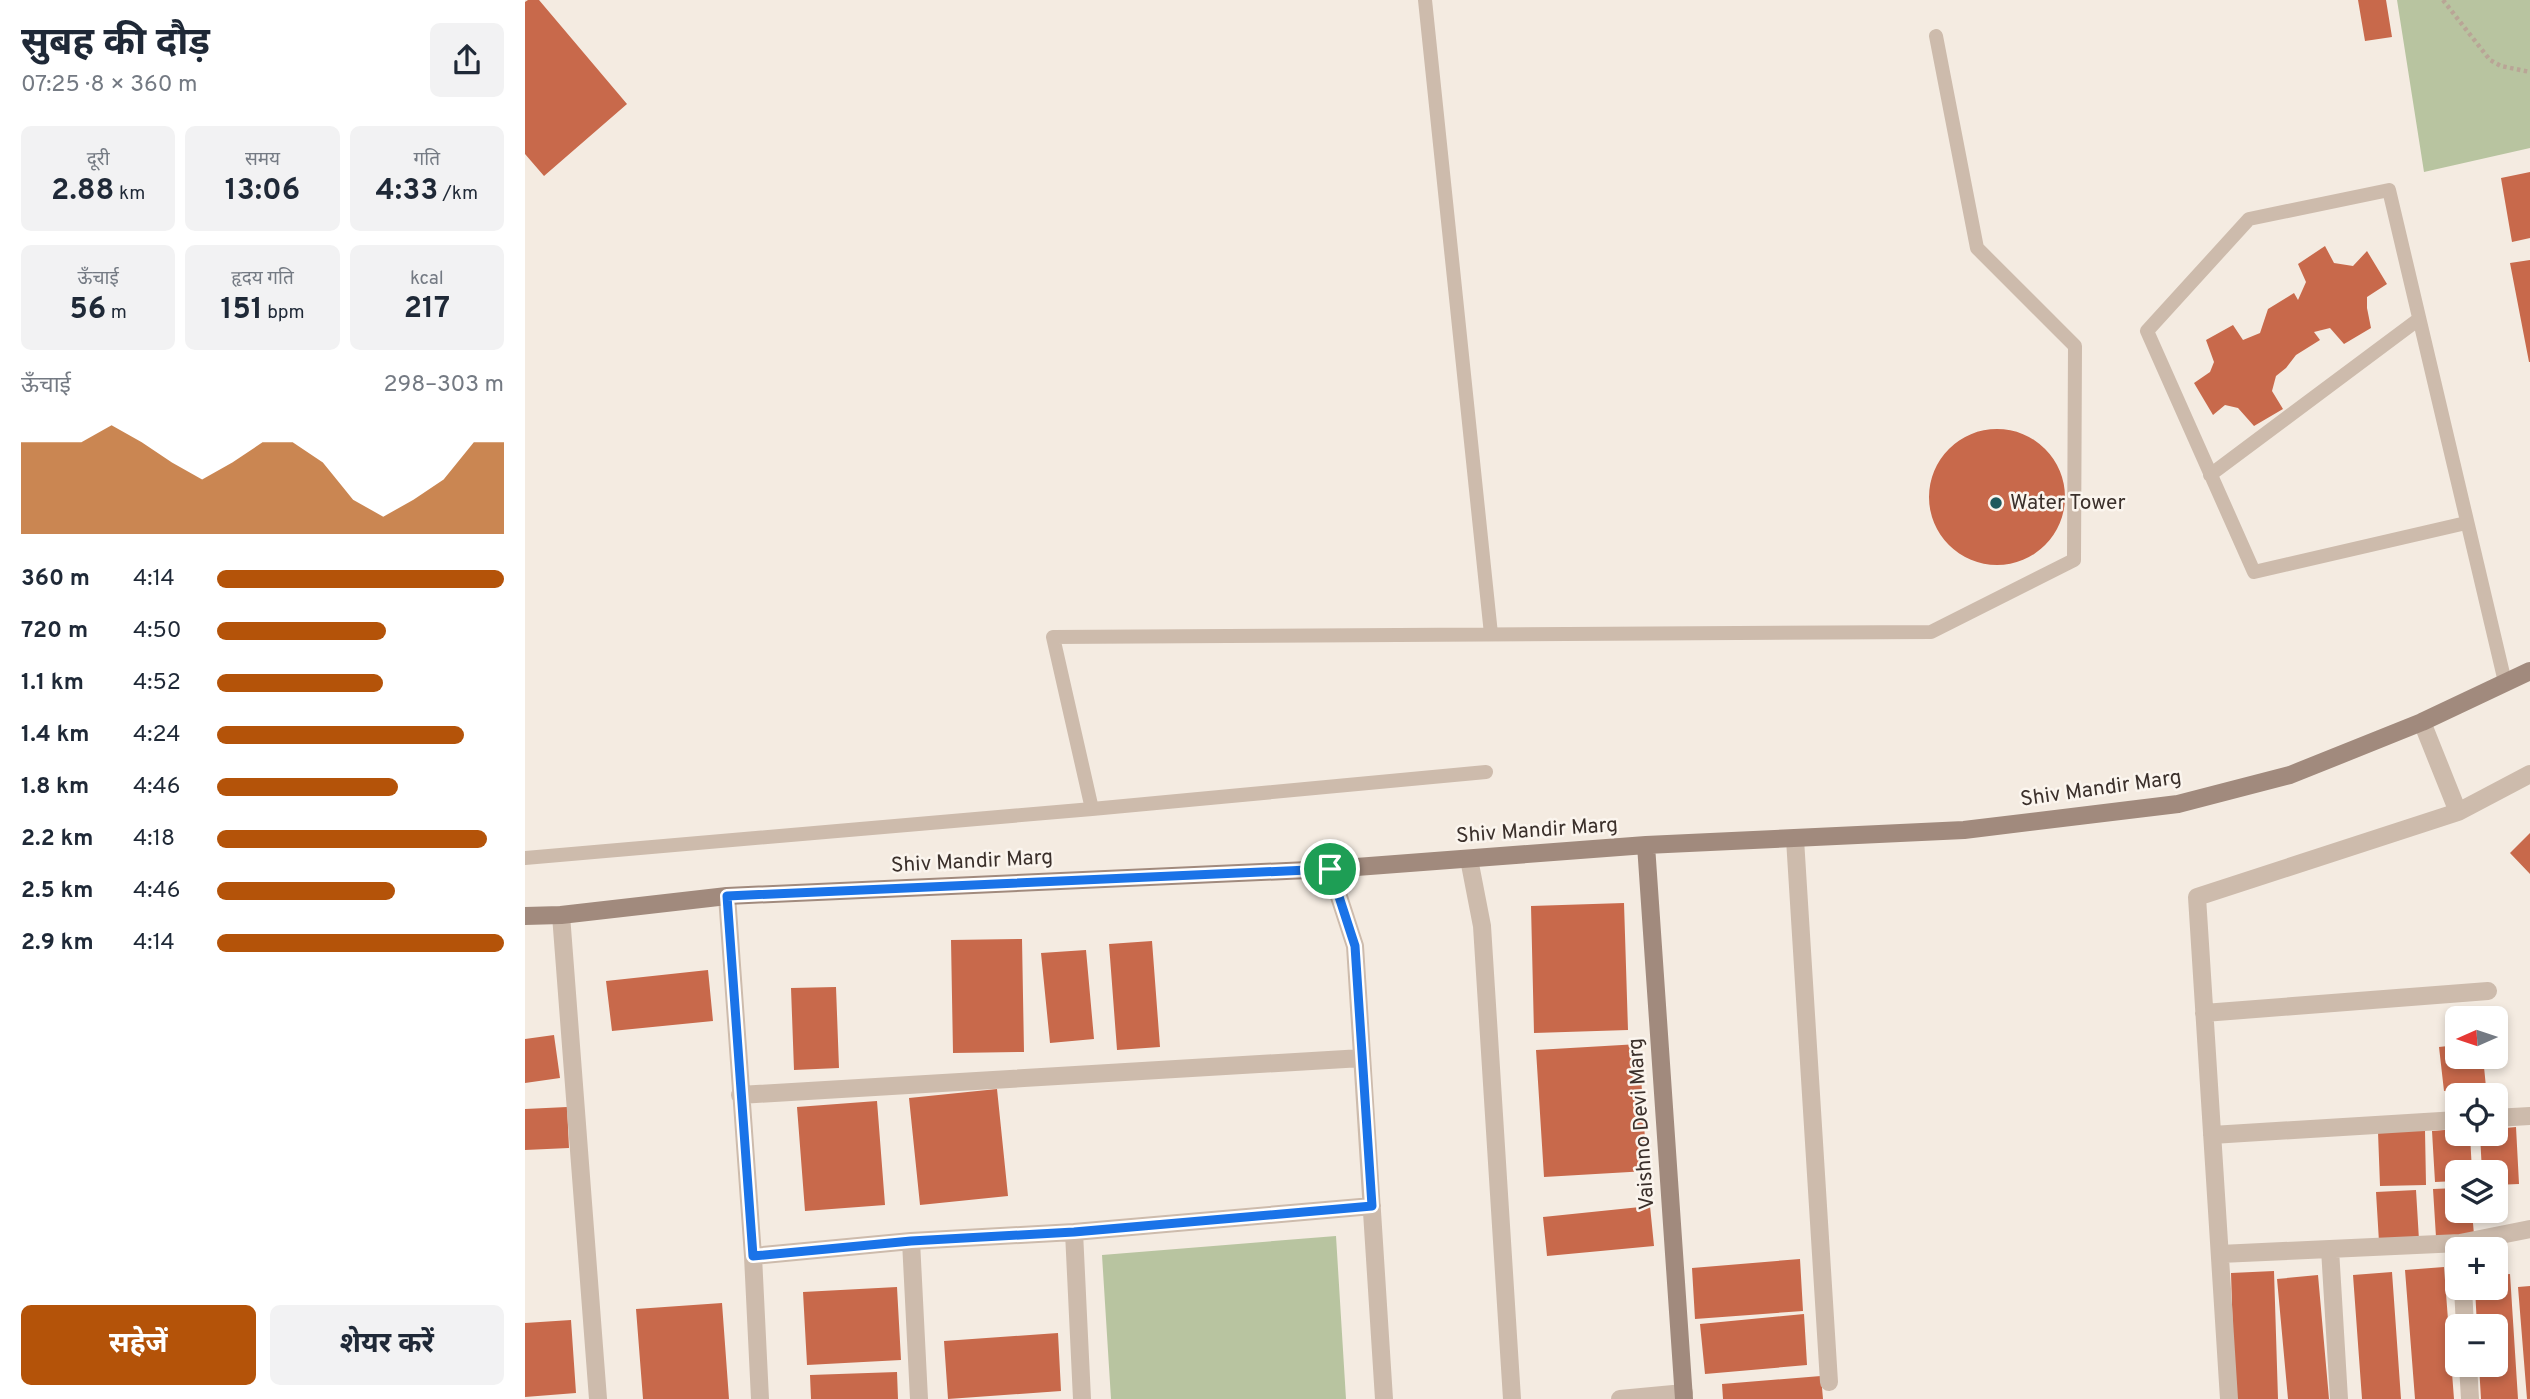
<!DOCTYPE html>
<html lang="hi">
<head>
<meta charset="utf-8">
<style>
  :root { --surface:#fff; --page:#f2f2f3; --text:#1f2937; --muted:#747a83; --accent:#b45309 }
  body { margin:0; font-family:Overpass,"Noto Sans Devanagari",sans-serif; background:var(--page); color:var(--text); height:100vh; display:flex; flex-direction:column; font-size:26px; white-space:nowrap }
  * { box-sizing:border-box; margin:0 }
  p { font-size:23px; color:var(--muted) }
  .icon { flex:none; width:38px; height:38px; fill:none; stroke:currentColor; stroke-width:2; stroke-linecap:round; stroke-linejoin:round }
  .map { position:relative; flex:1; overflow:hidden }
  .panel { display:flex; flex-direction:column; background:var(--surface); width:525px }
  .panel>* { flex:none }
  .needle { width:46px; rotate:267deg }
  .controls { position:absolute; left:1920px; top:1006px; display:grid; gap:14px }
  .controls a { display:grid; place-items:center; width:63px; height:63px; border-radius:10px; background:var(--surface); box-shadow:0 4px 10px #0003; font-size:35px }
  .pin { position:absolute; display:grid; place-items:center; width:60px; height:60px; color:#fff; margin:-30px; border:4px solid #fff; border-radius:50%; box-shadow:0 2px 7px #0007 }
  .round { display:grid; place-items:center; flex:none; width:74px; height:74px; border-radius:10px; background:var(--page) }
  .summary { display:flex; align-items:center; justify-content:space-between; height:119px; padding:0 21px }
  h1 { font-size:38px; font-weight:700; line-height:52px }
  .stats { display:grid; grid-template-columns:repeat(3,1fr); gap:10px; height:119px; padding:7px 21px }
  .stats div { display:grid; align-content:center; border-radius:10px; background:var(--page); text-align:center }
  .stats b { font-size:30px; font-weight:700 }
  .stats small { font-size:19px; font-weight:400 }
  .stats p { font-size:19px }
  .chart { height:196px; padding:14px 21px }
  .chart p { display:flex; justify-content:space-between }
  .chart svg { width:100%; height:126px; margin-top:7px; fill:var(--accent); opacity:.7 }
  .button { display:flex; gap:14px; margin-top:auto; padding:14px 21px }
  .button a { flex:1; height:80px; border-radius:10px; background:var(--accent); color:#fff; font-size:28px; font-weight:700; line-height:80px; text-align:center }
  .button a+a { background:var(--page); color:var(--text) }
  ul { padding:0 21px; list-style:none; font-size:23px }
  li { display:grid; grid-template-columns:112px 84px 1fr; align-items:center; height:52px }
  li i { height:18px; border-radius:9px; background:var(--accent) }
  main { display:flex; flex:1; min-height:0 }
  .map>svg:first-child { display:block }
  .green { fill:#b8c4a0 }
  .building { fill:#c8694b }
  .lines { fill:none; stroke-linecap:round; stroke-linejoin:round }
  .path { stroke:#b9a596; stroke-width:4.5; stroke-dasharray:3.5 3.5; stroke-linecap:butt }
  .lane { stroke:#cdbbac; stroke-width:14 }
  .street { stroke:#cdbbac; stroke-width:18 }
  .secondary { stroke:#a18a7d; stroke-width:18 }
  .route-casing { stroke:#fff; stroke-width:14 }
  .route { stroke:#1a73e8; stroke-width:9 }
  .poi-dot { fill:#1f5a5e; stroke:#fbf5ee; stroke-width:2.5 }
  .labels { text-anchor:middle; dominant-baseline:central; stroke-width:5; stroke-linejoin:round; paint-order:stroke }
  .poi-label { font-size:21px; fill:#3b302b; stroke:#fbf5ee; text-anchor:start }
  .street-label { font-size:21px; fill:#3b302b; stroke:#fbf5ee }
</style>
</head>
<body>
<main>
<section class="panel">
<div class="summary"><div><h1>सुबह की दौड़</h1><p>07:25 · 8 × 360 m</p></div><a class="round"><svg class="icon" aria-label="share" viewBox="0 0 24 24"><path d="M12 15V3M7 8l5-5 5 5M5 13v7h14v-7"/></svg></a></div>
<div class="stats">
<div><p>दूरी</p><b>2.88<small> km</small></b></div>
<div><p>समय</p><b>13:06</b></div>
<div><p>गति</p><b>4:33<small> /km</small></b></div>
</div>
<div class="stats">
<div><p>ऊँचाई</p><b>56<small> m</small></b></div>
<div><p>हृदय गति</p><b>151<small> bpm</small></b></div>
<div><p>kcal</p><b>217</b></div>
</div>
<div class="chart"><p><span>ऊँचाई</span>298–303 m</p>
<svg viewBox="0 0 160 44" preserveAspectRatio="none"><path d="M0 44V12L10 12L20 12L30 6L40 12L50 19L60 25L70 19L80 12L90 12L100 19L110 32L120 38L130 32L140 25L150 12L160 12V44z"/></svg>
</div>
<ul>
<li><b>360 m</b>4:14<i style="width:100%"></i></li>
<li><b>720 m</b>4:50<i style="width:59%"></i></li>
<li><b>1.1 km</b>4:52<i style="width:58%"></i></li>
<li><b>1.4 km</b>4:24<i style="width:86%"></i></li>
<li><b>1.8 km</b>4:46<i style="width:63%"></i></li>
<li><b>2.2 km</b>4:18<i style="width:94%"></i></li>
<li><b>2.5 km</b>4:46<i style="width:62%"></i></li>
<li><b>2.9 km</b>4:14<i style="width:100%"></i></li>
</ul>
<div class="button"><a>सहेजें</a><a>शेयर करें</a></div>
</section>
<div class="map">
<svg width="2005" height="1399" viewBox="0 0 2005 1399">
  <rect width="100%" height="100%" fill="#f4ebe1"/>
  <path class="green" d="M1872,0H2005V148L1899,172Z
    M811,1236L821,1399H586L577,1255Z"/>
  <path class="building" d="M3,0H14L102,104L19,176L0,154V2Z
    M1833,0H1861L1867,37L1840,41Z
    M2005,172V238L1987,242L1976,178Z
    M1800,246L1809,263L1828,266L1842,251L1862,284L1842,297V308L1846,328L1819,344L1805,328L1789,332L1795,340L1771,355L1761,368L1751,376L1747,391L1758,409L1729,426L1713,408L1700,405L1688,415L1669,383L1685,372L1689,362L1681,340L1708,325L1718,340L1735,333L1743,309L1769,293L1773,300L1781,282L1773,264Z
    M2005,260V362H2004L1985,263Z
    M1404 497a68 68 0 1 1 136 0a68 68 0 1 1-136 0Z
    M2005,833V874L1985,853Z
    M1099,903L1103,1030L1009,1033L1006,906Z
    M497,939L499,1052L428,1053L426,940Z
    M627,941L635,1047L592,1050L584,944Z
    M561,950L569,1039L525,1043L516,953Z
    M183,970L188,1021L87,1031L81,981Z
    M311,987L314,1068L269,1070L266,988Z
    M29,1035L35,1078L0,1083V1039Z
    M1114,1044L1122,1171L1019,1177L1011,1050Z
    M1932,1045V1057H1958L1961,1087L1919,1091L1914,1047Z
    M472,1089L483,1196L395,1205L384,1098Z
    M352,1101L360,1205L280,1211L272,1107Z
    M42,1107L44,1148L0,1150V1109Z
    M1991,1127L1994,1184L1970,1185V1172H1957L1955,1134H1970V1129Z
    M1932,1129V1134H1945L1947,1172H1932V1181L1910,1182L1907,1131Z
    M1900,1130L1901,1185L1855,1186L1853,1132Z
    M1932,1188V1211H1947L1949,1235L1911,1237L1908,1189Z
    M1891,1190L1894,1240L1854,1242L1851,1192Z
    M1125,1206L1129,1246L1022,1256L1018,1217Z
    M1275,1259L1278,1311L1170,1319L1167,1268Z
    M1919,1267L1929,1399H1890L1880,1270Z
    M1749,1271L1753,1399H1710L1706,1273Z
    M1867,1272L1876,1399H1837L1828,1275Z
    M1985,1274L1993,1399H1956L1954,1365H1970V1326H1952L1950,1288H1970V1275Z
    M1793,1275L1804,1399H1763L1752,1279Z
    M2005,1286V1399H2002L1993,1287Z
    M372,1287L376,1360L282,1365L278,1292Z
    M197,1303L204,1399H118L111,1309Z
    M1279,1314L1282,1365L1180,1374L1175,1324Z
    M46,1320L51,1393L0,1397V1323Z
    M533,1333L536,1391L423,1399L419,1341Z
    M372,1372L373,1399H286L285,1375Z
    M1296,1376L1298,1399H1198L1197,1384Z"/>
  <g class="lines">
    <path class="path" d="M1918,0L1965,60L1976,66L2005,72"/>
    <path class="lane" d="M900,0L966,634
      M1685,475L1894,319
      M1941,523L1729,572L1622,331L1724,219L1864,190L1980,682
      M567,809L961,772
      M0,858L567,809L528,637L1406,632L1549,560L1550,346L1452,248L1411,36"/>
    <path class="street" d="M1897,722L1933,812
      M1270,839L1304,1382
      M944,859L957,926L987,1399
      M805,869L830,946L859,1399
      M202,896L228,1256L235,1399
      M36,915L73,1399
      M1679,1013L1963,991
      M215,1095L837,1058
      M1970,1118L2005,1116
      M1687,1135L1932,1120
      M549,1232L557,1399
      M386,1241L394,1399
      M1805,1249L1814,1399
      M1695,1254L1935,1243L2005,1229
      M228,1256L386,1241L549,1232L847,1206
      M1938,1288L1940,1326
      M1943,1365L1945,1399
      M1095,1399L1159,1393
      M1704,1399L1672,897L1933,812L2005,774"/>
    <path class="secondary" d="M1121,845L1159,1399
      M0,916L36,915L202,896L805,869L1121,845L1439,830L1653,804L1765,775L1897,722L2005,671"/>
  </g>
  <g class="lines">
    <defs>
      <path id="route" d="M805,869L830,946L847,1206L549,1232L386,1241L228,1256L202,896Z"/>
    </defs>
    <use href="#route" class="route-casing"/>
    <use href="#route" class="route"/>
  </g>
  <circle class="poi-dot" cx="1471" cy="503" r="7"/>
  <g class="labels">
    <g class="poi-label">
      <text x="1485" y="503">Water Tower</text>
    </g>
    <g class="street-label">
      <text transform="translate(1576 789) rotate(-8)">Shiv Mandir Marg</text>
      <text transform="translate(1012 831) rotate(-4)">Shiv Mandir Marg</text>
      <text transform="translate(447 862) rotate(-3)">Shiv Mandir Marg</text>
      <text transform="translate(1117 1124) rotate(-94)">Vaishno Devi Marg</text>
    </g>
  </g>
</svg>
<div class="controls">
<a><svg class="needle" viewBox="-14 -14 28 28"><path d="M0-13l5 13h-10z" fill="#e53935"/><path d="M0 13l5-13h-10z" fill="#747a83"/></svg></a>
<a><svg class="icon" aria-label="locate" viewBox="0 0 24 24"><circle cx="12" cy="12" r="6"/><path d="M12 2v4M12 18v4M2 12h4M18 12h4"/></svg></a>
<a><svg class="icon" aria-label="layers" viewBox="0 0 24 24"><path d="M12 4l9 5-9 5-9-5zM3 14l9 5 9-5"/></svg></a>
<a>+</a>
<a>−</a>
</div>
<div class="pin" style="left:805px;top:869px;background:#1e9e55"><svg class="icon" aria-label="arrive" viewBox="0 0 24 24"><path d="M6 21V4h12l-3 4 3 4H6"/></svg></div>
</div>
</main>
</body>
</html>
